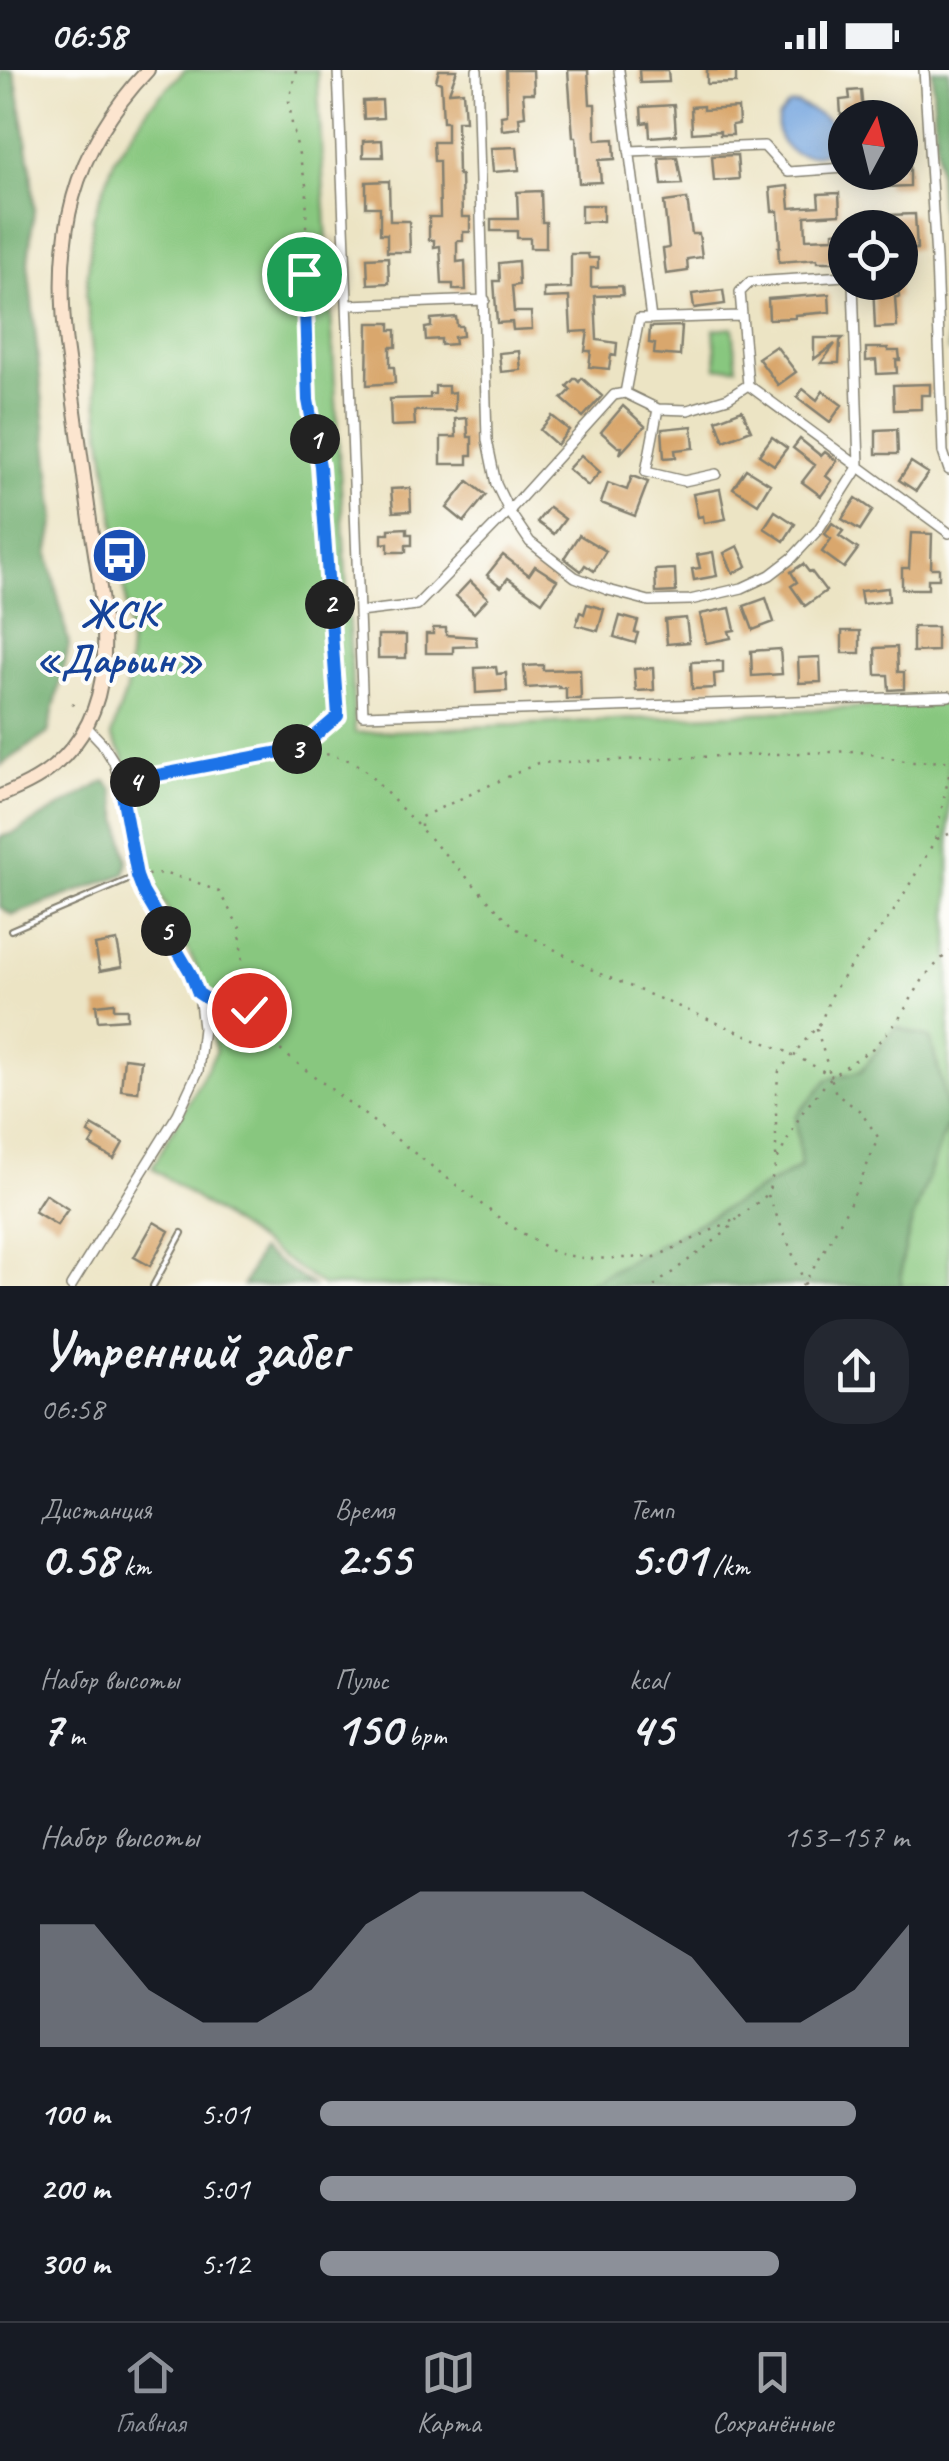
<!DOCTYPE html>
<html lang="ru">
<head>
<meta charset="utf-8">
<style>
  :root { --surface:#171b24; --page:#242831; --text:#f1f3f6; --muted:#9ea1a6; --line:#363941; --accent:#8c9099 }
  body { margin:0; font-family:Caveat,sans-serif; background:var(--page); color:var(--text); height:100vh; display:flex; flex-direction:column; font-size:38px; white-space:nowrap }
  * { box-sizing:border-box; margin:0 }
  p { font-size:32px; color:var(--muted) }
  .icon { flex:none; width:55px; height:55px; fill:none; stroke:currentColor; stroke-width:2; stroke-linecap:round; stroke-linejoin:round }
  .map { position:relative; height:1216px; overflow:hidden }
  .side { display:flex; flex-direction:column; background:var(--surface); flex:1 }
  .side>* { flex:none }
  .needle { width:65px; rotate:7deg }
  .controls { position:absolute; left:828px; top:30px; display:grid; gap:20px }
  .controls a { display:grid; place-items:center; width:90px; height:90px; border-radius:50%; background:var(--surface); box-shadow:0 5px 25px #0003; font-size:50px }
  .pin { position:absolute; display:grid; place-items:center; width:85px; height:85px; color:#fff; margin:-42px; border:5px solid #fff; border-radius:50%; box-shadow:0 2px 10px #0007 }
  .km { position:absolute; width:50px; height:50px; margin:-25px; border-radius:50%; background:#222; color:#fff; font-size:28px; line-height:50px; text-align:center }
  .round { display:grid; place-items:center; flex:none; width:105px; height:105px; border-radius:40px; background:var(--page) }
  .summary { display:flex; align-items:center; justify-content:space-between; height:170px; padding:0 40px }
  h1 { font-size:55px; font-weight:800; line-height:75px }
  .metrics { display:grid; grid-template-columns:repeat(3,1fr); gap:15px; height:170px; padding:10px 40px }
  .metrics div { display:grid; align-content:center }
  .metrics b { font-size:50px; font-weight:800 }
  .metrics small { font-size:28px; font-weight:400 }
  .metrics p { font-size:28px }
  .chart { height:280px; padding:20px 40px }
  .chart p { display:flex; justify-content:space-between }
  .chart svg { width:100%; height:180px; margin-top:10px; fill:var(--accent); opacity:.7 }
  ul { padding:0 40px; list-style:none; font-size:32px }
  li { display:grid; grid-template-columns:160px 120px 1fr; align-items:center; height:75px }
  li i { height:25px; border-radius:12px; background:var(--accent) }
  .status { display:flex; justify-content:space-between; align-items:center; height:70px; padding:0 50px; background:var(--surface); direction:ltr }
  .status svg { height:28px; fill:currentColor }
  .dock { display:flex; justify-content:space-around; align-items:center; height:140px; border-top:2px solid var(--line); background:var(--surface); font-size:28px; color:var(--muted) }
  .dock a { display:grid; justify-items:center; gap:5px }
  .dock .selected { color:var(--accent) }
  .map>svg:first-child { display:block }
  .green { fill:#88c77f; stroke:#52724e; stroke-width:2.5 }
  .forest { fill:#6eac6e; stroke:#456445; stroke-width:2.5 }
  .water { fill:#75a5df; stroke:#48607e; stroke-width:2.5 }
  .building { fill:#d9a76d }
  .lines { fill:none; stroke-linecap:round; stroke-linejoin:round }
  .lane-casing { stroke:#848070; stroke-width:8 }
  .street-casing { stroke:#848070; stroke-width:12 }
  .secondary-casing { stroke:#848070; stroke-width:16 }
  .path { stroke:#848070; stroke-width:2.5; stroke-dasharray:2.5 8; stroke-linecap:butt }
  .lane { stroke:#fff; stroke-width:4 }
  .street { stroke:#fff; stroke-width:9 }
  .secondary { stroke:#fce5cf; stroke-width:12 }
  .route-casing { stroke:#fff; stroke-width:20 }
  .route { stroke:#1a73e8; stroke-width:12 }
  .labels { text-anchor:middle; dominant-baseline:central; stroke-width:8; stroke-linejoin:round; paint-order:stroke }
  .transit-label { font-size:40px; font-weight:bold; fill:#164399; stroke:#fdfcf7 }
</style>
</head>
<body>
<div class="status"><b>06:58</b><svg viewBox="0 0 49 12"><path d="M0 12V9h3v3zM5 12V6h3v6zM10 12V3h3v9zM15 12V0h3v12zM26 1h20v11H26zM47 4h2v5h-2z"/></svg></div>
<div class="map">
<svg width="949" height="1216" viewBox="0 0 949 1216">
  <rect width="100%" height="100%" fill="#fdfcf7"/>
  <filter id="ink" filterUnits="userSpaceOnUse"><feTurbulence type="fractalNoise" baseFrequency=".01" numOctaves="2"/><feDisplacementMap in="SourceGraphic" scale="20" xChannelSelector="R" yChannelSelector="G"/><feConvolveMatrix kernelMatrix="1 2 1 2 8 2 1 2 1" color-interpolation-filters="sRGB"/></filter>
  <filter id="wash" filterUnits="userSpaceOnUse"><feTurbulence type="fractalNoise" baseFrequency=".0048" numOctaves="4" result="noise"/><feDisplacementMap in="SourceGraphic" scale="40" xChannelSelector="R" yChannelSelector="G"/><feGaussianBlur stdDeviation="2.25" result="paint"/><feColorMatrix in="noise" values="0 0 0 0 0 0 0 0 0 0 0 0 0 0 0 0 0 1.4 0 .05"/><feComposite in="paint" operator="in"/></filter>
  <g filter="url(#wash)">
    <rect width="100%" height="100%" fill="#ece4c4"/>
    <path class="green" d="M185,0H317L355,663L949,633V1216H901L902,1191L911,1154L948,1052L942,1013L930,969L861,1001L828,1010L796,1046L801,1096L587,1216H323L152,1098L216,982L198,900L146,798L123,685L111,666L126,621L130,577L125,524L100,354L86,226L93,147L115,88L149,37Z
      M733,257L737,297L717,298L714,259Z"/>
    <path class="forest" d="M0,0H13L16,10L31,100L34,140L28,192L55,450L48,484L69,575L48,663L0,696Z
      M932,0H949V283Z
      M105,711L113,719L128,791L125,804L13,845L0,837V767L14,763Z
      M896,957L930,968L942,1013L948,1052L911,1154L902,1191L901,1216H583L801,1097L796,1046L828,1009L861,1001Z
      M260,1180L313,1216H243Z"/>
    <path class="water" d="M797,34C806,38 817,42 825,48C869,80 788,105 778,63C777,58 778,53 778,48L789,35Z"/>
    <g id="blocks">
      <path class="building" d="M439,0H457L449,22L463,21L465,51H457L458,105H461L462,147H470V162H463V171H457V192L465,191L466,220H453V214H442L440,176L434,177V170H429V147H440L439,91H434L433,72H447V52H443L441,13L436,11Z
        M506,0H533L534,23H523L525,46L519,47L520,58L502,60L501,46L507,45Z
        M568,0H588L590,34H595L596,70L614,69L615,89L599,90L601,112L579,113L576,67H573Z
        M639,0H668L669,12L640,13Z
        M707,0H736V13L707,14Z
        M861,20L863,44L841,45L840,30L850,29L849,21Z
        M382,30L383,48L364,49L363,31Z
        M674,35L676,65L650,67L649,52L642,53L641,37Z
        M703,36V40L738,38L739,54L732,55L733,65H720V61L692,63L691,37Z
        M382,70L383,87H363V71Z
        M517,77L519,100L493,102L491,78Z
        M737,85L739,109L714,111L712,86Z
        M677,87L682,114L662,115L659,88Z
        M900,92H910V116L886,117V102H900Z
        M389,111L390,151H409L410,182H387V164H380V137H366V112Z
        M788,116L790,138L819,136L818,124L839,123L840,144L805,146L806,169L833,168V162L842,161V176L834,177L835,192H817V189L779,192L778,177H780L778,141H772L770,118Z
        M541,121L542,152H546V178H530V168H517V161H491V149H518L517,122Z
        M687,129L692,164H699L702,187L687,189L688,201L666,204L663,179L669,178L664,132Z
        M581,135H603V151L581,152Z
        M915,144L917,179L900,180V158H890L889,145Z
        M571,184H588L589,188H598V198H591V217L622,216L623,225L595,226L597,270L617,273L616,286L611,285L609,299L589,297L591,281H585L588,261L571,262L569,227L544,228V219L571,218Z
        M388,187L389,213L368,214L367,188Z
        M518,191L519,215L512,216L514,242H531L532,259L513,260L512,252L497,253L494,211H500L499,193Z
        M873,212H898L899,227H895L897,257L875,258Z
        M723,220L725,234L694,238L692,224Z
        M829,224L830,242L795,245V248L769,249L768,229Z
        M456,247L457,256H462L463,266L454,267L455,274L441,275V269L426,270L425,258L431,257V249Z
        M368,253H390V260H396V277H390V297H394L395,313L367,315Z
        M682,256L680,286L654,284L655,274L649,273L650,257Z
        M814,268H843L840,271L839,293H821L835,274L814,289Z
        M776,276L796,302L778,315L758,288Z
        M866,278H888V281H899L900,290H896L897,303L877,304L876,290L866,291Z
        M519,281L521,300L501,302L499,283Z
        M575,308L579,312L582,308L602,326L583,347L562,329L571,320L567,316Z
        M930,314V325H921V339L894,340L893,315Z
        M435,316H448V323L455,322V341H414L415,355L391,356L390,329L430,328V324H435Z
        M803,319L817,330L823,321L842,335L830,352L797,327Z
        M623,336L645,356L620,384L622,377H618L601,362Z
        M742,340L751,360L724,371L716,350Z
        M552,346L569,360L557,375L540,360Z
        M467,348L468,367H472V385H468V394H441V367H456L455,349Z
        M692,356L694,378L675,380L676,387L664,388L662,359Z
        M897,359L898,384H876V360Z
        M772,367L787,378L774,395L759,385Z
        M800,369L821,386L825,382L837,391L826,406L832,411L821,426L802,412L815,395L793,378Z
        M581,385L600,402L588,416L568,399Z
        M911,392L928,403L916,421L899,410Z
        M746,399L770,414L758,434L733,418Z
        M632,406L648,412L635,446L601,433L608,413L627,420Z
        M468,411L486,425L464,452L447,438Z
        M410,418L411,441L393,442L391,419Z
        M720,419L726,449L704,453L703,446L698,447L693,424Z
        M856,428L873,440L860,460L842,449Z
        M549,437L565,449L554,464L537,452Z
        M775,441L795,454L784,471L764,458Z
        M832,453L843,461L839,466L858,479L844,498L822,482L831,469L825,464Z
        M407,458V464H412V475H406V482H388V473L382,474V464H389V459Z
        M911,463L932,464L931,498H939V509H928V519H902V498H909Z
        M579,465L606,481L594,501L585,495L581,501L564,488Z
        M738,476L747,496L733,503L724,483Z
        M713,482L717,506L694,510L692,499L700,498L697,485Z
        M503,485L529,505L535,496L557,510L542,532L508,508L501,517L487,505Z
        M803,494L809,502L811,501L826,521L805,536L791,516L797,512L791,502Z
        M675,499L676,522L656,523L655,500Z
        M470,511L488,528L474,543L456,526Z
        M888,518L889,531L862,534L860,521Z
        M766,528L774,552L753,560L744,536Z
        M587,534L604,539L598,561L576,555L580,542L584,544Z
        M730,538L735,560L729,561L731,568L706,573L700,544Z
        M620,546L638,551L635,562L638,563L635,573L614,567Z
        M686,548L689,572L667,574L665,550Z
        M913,557H937V581L913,582Z
        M433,558H446V565L476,567L477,576L453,577V583H426V564H433Z
        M842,561H860V583H842Z
        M378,565H406V588H378Z
        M897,577L898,602H904V619L889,620L888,605H876L875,578Z
        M780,579L782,604L752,606L751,581Z
        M820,587L821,612L799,613L798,588Z
        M723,591V603L714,604L715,618L692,619L691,592Z
        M543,595V600L580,599L581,629H566V618H559V616L526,618L524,596Z
        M496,597L497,604L506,603L507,621L476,623L475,598Z
        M653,598L654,620L636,621L634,599Z
        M117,871L122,897L100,901L95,875Z
        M114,933V939H127V949L98,951L96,935Z
        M124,988L141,990L138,1022L121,1020Z
        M92,1055L123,1073L114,1089L90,1075L95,1067L88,1063Z
        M45,1124L68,1139L57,1155L34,1141Z
        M154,1152L169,1161L150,1196L134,1187Z"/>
    </g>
  </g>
  <g filter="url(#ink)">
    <use href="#blocks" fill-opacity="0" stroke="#848070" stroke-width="2.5"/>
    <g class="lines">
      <defs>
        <path id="lane" d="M11,860L135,807
          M153,1216L182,1163"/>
        <path id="street" d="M338,0L363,645L949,626
          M477,0L487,370L496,414L509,441L530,472L575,507L608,520L649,531L690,530L742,518L770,505L792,488L818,460L859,396L853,212
          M619,0L651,249
          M924,0L936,189L943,382L949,400
          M629,81L764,76L788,102L845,98
          M845,206L750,212L740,222L748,315L949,463
          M349,235L485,230
          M625,323L639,249L740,246
          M658,339L646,402L684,411L716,404
          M359,542L417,535L509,441L614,325L625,323L658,339L688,340L728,328L748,315
          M71,1216L178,1044L198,1001L203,958L199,923L190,903L137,806L121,719L114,692L102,673L86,656"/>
        <path id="secondary" d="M0,726C19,718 38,710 54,696C126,636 103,538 91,458C83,397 74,336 66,275C54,165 70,82 148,0"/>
      </defs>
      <use href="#lane" class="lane-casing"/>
      <use href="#street" class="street-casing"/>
      <use href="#secondary" class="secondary-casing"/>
      <path class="path" d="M296,0L289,31L292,54L307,119L304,234L308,330L320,396L337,646L301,678L346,689L363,698L515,858L598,903L792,984L832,1006
        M72,634L79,638
        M132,714L147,707L300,678
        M421,757V747L538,693L856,681L910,692L949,691
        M937,769L949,764
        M147,805L161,803L191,810L219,822L240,858L243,914L249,941L258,960L276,977L506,1153L555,1183L588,1189L655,1187L738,1148L768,1124L776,1092L801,1044L832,1006L873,978L897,952L925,906L949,881
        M212,932L216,935L247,940
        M776,1087V1024L779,1001L821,952L831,925L851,895L892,844L921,795L935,770L949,705
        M768,1125L806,1216
        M654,1216L726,1162L737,1149
        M802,1216C833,1169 859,1120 878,1067L860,1041L836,1024L815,953"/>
      <use href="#lane" class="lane"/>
      <use href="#street" class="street"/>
      <use href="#secondary" class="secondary"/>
    </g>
  </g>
  <g class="lines" filter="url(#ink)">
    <defs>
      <path id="route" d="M249,940L216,935L198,923L190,902L143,822L137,806L121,719L147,707L301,678L338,646L320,396L308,330L304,204"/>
    </defs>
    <use href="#route" class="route-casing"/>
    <use href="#route" class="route"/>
  </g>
  <defs>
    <symbol id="bus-disc" viewBox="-11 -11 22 22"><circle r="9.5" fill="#1a4fb4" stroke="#fdfcf7"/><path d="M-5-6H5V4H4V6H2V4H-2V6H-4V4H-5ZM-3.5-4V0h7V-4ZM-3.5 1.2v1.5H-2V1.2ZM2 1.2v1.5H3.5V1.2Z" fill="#fff"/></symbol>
  </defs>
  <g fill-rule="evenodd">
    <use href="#bus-disc" x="88" y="454" width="63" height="63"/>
  </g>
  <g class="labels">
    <g class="transit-label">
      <text x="119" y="544">ЖСК<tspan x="119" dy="46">«Дарьин»</tspan></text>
    </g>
  </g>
</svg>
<div class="controls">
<a><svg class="needle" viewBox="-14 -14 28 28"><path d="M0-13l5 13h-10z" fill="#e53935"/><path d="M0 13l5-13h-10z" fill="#9ea1a6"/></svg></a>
<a><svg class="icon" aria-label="locate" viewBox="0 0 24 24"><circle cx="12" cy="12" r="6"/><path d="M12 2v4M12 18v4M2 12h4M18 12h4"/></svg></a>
</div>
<div class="pin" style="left:304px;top:204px;background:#1e9e55"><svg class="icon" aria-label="arrive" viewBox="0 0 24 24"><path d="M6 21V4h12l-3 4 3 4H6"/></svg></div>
<div class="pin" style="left:249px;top:940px;background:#d93025"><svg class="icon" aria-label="check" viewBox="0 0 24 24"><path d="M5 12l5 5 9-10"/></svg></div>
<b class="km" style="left:315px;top:369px">1</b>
<b class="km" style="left:330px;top:534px">2</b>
<b class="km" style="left:297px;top:679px">3</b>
<b class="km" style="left:135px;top:712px">4</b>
<b class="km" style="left:166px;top:861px">5</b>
</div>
<section class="side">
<div class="summary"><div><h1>Утренний забег</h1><p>06:58</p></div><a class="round"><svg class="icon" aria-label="share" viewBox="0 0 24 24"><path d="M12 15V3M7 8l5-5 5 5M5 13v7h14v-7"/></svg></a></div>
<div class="metrics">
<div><p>Дистанция</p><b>0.58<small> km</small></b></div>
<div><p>Время</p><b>2:55</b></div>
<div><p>Темп</p><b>5:01<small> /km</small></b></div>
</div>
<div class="metrics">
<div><p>Набор высоты</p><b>7<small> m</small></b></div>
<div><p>Пульс</p><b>150<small> bpm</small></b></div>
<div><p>kcal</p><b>45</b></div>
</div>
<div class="chart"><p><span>Набор высоты</span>153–157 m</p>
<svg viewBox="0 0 160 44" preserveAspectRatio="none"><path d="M0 44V14L10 14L20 30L30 38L40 38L50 30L60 14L70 6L80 6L90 6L100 6L110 14L120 22L130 38L140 38L150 30L160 14V44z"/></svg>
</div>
<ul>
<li><b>100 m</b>5:01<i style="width:91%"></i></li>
<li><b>200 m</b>5:01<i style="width:91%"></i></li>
<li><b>300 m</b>5:12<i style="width:78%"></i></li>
</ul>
</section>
<nav class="dock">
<a class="selected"><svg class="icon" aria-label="home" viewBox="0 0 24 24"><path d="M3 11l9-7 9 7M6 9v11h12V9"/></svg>Главная</a>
<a><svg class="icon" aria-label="map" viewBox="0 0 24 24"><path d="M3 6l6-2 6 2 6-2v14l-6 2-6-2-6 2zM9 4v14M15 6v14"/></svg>Карта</a>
<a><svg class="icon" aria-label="saved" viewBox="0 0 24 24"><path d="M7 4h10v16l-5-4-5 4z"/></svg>Сохранённые</a>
</nav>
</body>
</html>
